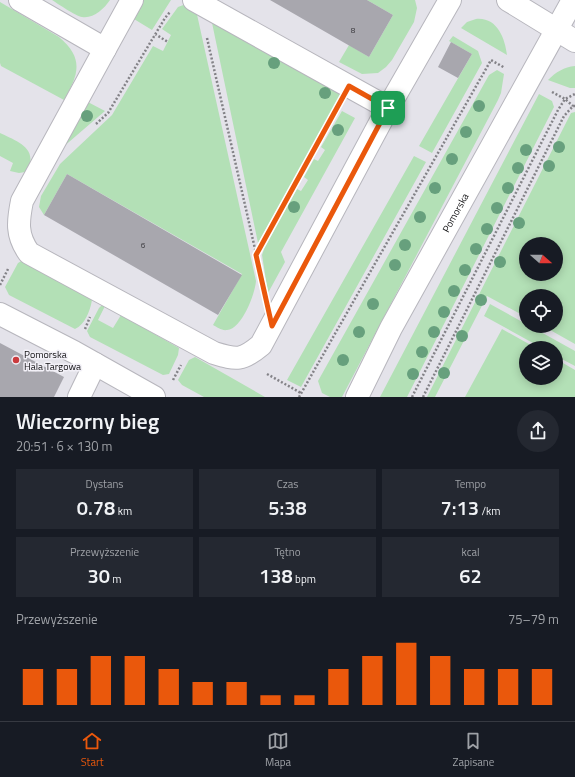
<!DOCTYPE html>
<html lang="pl">
<head>
<meta charset="utf-8">
<style>
  :root { --surface:#171b24; --page:#242831; --text:#f1f3f6; --muted:#9ea1a6; --line:#363941; --accent:#ea580c }
  body { margin:0; font-family:"Titillium Web",sans-serif; background:var(--page); color:var(--text); height:100vh; display:flex; flex-direction:column; font-size:15px; white-space:nowrap }
  * { box-sizing:border-box; margin:0 }
  p { font-size:13px; color:var(--muted) }
  .icon { flex:none; width:22px; height:22px; fill:none; stroke:currentColor; stroke-width:2; stroke-linecap:round; stroke-linejoin:round }
  .map { position:relative; height:397px; overflow:hidden }
  .side { display:flex; flex-direction:column; background:var(--surface); flex:1 }
  .side>* { flex:none }
  .needle { width:26px; rotate:111deg }
  .fabs { position:absolute; left:519px; top:237px; display:grid; gap:8px }
  .fabs a { display:grid; place-items:center; width:44px; height:44px; border-radius:50%; background:var(--surface); box-shadow:0 2px 10px #0003; font-size:20px }
  .pin { position:absolute; display:grid; place-items:center; width:34px; height:34px; color:#fff; margin:-17px; border-radius:8px; box-shadow:0 2px 6px #0006 }
  .round { display:grid; place-items:center; flex:none; width:42px; height:42px; border-radius:21px; background:var(--page) }
  .head { display:flex; align-items:center; justify-content:space-between; height:68px; padding:0 16px }
  h1 { font-size:22px; font-weight:600; line-height:30px }
  .metrics { display:grid; grid-template-columns:repeat(3,1fr); gap:6px; height:68px; padding:4px 16px }
  .metrics div { display:grid; align-content:center; border-radius:0px; background:var(--page); text-align:center }
  .metrics b { font-size:20px; font-weight:600 }
  .metrics small { font-size:11px; font-weight:400 }
  .metrics p { font-size:11px }
  .chart { height:112px; padding:8px 16px }
  .chart p { display:flex; justify-content:space-between }
  .chart svg { width:100%; height:72px; margin-top:4px; stroke:var(--accent); stroke-width:6 }
  .menu { display:flex; justify-content:space-around; align-items:center; height:56px; border-top:1px solid var(--line); background:var(--surface); font-size:11px; color:var(--muted) }
  .menu a { display:grid; justify-items:center; gap:2px }
  .menu .on { color:var(--accent) }
  .map>svg:first-child { display:block }
  .green { fill:#b3e0b6; fill-rule:evenodd }
  .building { fill:#a8a7ae }
  .lines { fill:none; stroke-linecap:round; stroke-linejoin:round }
  .minor-casing { stroke:#b7b6bd; stroke-width:24 }
  .path { stroke:#838287; stroke-width:2.5; stroke-dasharray:2 2; stroke-linecap:butt }
  .minor { stroke:#fff; stroke-width:22 }
  .tree { fill:#67a07d }
  .route-casing { stroke:#fff; stroke-width:8 }
  .route { stroke:#ea580c; stroke-width:5 }
  .poi-dot { fill:#ca3b3d; stroke:#f2f0f7; stroke-width:1.5 }
  .labels { text-anchor:middle; dominant-baseline:central; stroke-width:3; stroke-linejoin:round; paint-order:stroke }
  .number-label { font-size:8px; fill:#37363a }
  .street-label { font-size:10px; fill:#111113; stroke:#f2f0f7 }
  .poi-label { font-size:10px; fill:#111113; stroke:#f2f0f7; text-anchor:start }
</style>
</head>
<body>
<div class="map">
<svg width="575" height="397" viewBox="0 0 575 397">
  <rect width="100%" height="100%" fill="#e4e3ea"/>
  <path class="green" d="M52,0H110C104,9 93,19 82,17C76,16 58,4 52,0Z
    M140,0H171L152,30L129,16Z
    M367,0H415L417,8L414,22L392,60L386,67L378,73L362,74L339,62L349,45L369,57L393,15Z
    M0,2L59,37C85,59 78,75 64,100L1,66L0,63Z
    M186,4L196,10L256,281C255,294 242,329 227,330C222,331 217,327 213,325L242,274L67,174L44,215L39,207L41,196L60,164L112,115L153,46L163,51L171,35L162,29L178,7Z
    M211,18L342,93L258,243Z
    M476,19C497,17 505,38 507,55L461,28L467,22Z
    M453,36L478,51L482,63L432,153L419,146L472,54L449,41Z
    M575,66V88H570L548,80C556,72 564,67 575,66Z
    M497,70L504,74L501,93L498,100L342,397H330L322,393L318,381L489,75Z
    M539,94L552,101L554,107L407,397H380Z
    M84,100L105,111L55,154Z
    M342,111L355,118L281,252L285,262L268,293L262,255L264,249L297,189L301,191L308,180L304,177L314,159L318,161L325,150L321,147Z
    M575,112V344L543,326H556V296H526V317L487,296L435,397H427L571,113ZM526,244H556V274H526Z
    M0,133C12,139 34,146 30,163C29,166 26,170 25,172L19,173L10,171L13,163L0,156Z
    M414,156L426,162L301,387L287,380Z
    M23,260L92,299C91,309 85,325 75,329L9,295L5,287L18,263Z
    M490,304L526,324V326H530L575,351V366L556,356V348H542L484,316Z
    M102,305L105,306L98,320L113,328L121,315L179,348L178,355L169,374L163,375L90,337L87,331L99,308Z
    M502,329L536,348H526V378H556V359L575,370V397H465Z
    M195,357L265,397H204L182,385L178,380L189,360Z"/>
  <path class="building" d="M270,0H367L393,15L369,57Z
    M451,42L472,54L458,78L438,67Z
    M67,174L242,275L218,315L44,215Z
    M0,343L64,377L54,397H0Z"/>
  <g class="lines">
    <defs>
      <g id="minor">
        <path d="M20,0L105,49L132,0"/>
        <path d="M194,0L388,108"/>
        <path d="M508,0L575,41"/>
        <path d="M105,49L22,201C18,221 16,235 29,253L214,353C237,360 242,361 261,345L388,108L450,0"/>
        <path d="M0,314L74,352L154,397"/>
        <path d="M79,397L95,364"/>
        <path id="s1" d="M357,397L391,328L573,0"/>
      </g>
    </defs>
    <use href="#minor" class="minor-casing"/>
    <path class="path" d="M155,34L168,42
      M207,38L263,284
      M552,92L565,99L573,106
      M96,124L108,113L165,18L170,12
      M256,254L336,110
      M0,285L8,269
      M85,329L90,317
      M267,374L301,393
      M173,380L181,365
      M299,397L491,60L505,68
      M412,397L558,110L565,99L575,94
      M423,397L564,116L573,106H575"/>
    <use href="#minor" class="minor"/>
  </g>
  <g class="tree">
    <circle cx="274" cy="63" r="6"/>
    <circle cx="325" cy="93" r="6"/>
    <circle cx="479" cy="106" r="6"/>
    <circle cx="87" cy="116" r="6"/>
    <circle cx="338" cy="130" r="6"/>
    <circle cx="466" cy="132" r="6"/>
    <circle cx="559" cy="147" r="6"/>
    <circle cx="526" cy="150" r="6"/>
    <circle cx="452" cy="159" r="6"/>
    <circle cx="549" cy="166" r="6"/>
    <circle cx="518" cy="168" r="6"/>
    <circle cx="435" cy="188" r="6"/>
    <circle cx="508" cy="188" r="6"/>
    <circle cx="294" cy="207" r="6"/>
    <circle cx="497" cy="208" r="6"/>
    <circle cx="420" cy="217" r="6"/>
    <circle cx="519" cy="223" r="6"/>
    <circle cx="487" cy="229" r="6"/>
    <circle cx="405" cy="245" r="6"/>
    <circle cx="476" cy="249" r="6"/>
    <circle cx="500" cy="262" r="6"/>
    <circle cx="395" cy="265" r="6"/>
    <circle cx="465" cy="270" r="6"/>
    <circle cx="454" cy="291" r="6"/>
    <circle cx="481" cy="300" r="6"/>
    <circle cx="373" cy="304" r="6"/>
    <circle cx="444" cy="312" r="6"/>
    <circle cx="359" cy="332" r="6"/>
    <circle cx="434" cy="332" r="6"/>
    <circle cx="462" cy="336" r="6"/>
    <circle cx="422" cy="352" r="6"/>
    <circle cx="343" cy="360" r="6"/>
    <circle cx="444" cy="373" r="6"/>
    <circle cx="413" cy="374" r="6"/>
  </g>
  <g class="lines">
    <defs>
      <path id="route" d="M349,86L388,108L272,326L256,255Z"/>
    </defs>
    <use href="#route" class="route-casing"/>
    <use href="#route" class="route"/>
  </g>
  <circle class="poi-dot" cx="16" cy="360" r="4"/>
  <g class="labels">
    <g class="number-label">
      <text x="353" y="30">8</text>
      <text x="143" y="245">6</text>
    </g>
    <g class="street-label">
      <text stroke="none"><textPath href="#s1" startOffset="209">Pomorska</textPath></text>
    </g>
    <g class="poi-label">
      <text x="24" y="354">Pomorska<tspan x="24" dy="12">Hala Targowa</tspan></text>
    </g>
  </g>
</svg>
<div class="fabs">
<a><svg class="needle" viewBox="-14 -14 28 28"><path d="M0-13l5 13h-10z" fill="#e53935"/><path d="M0 13l5-13h-10z" fill="#9ea1a6"/></svg></a>
<a><svg class="icon" aria-label="locate" viewBox="0 0 24 24"><circle cx="12" cy="12" r="6"/><path d="M12 2v4M12 18v4M2 12h4M18 12h4"/></svg></a>
<a><svg class="icon" aria-label="layers" viewBox="0 0 24 24"><path d="M12 4l9 5-9 5-9-5zM3 14l9 5 9-5"/></svg></a>
</div>
<div class="pin" style="left:388px;top:108px;background:#1e9e55"><svg class="icon" aria-label="arrive" viewBox="0 0 24 24"><path d="M6 21V4h12l-3 4 3 4H6"/></svg></div>
</div>
<section class="side">
<div class="head"><div><h1>Wieczorny bieg</h1><p>20:51 · 6 × 130 m</p></div><a class="round"><svg class="icon" aria-label="share" viewBox="0 0 24 24"><path d="M12 15V3M7 8l5-5 5 5M5 13v7h14v-7"/></svg></a></div>
<div class="metrics">
<div><p>Dystans</p><b>0.78<small> km</small></b></div>
<div><p>Czas</p><b>5:38</b></div>
<div><p>Tempo</p><b>7:13<small> /km</small></b></div>
</div>
<div class="metrics">
<div><p>Przewyższenie</p><b>30<small> m</small></b></div>
<div><p>Tętno</p><b>138<small> bpm</small></b></div>
<div><p>kcal</p><b>62</b></div>
</div>
<div class="chart"><p><span>Przewyższenie</span>75–79 m</p>
<svg viewBox="0 0 160 44" preserveAspectRatio="none"><path d="M5 44V22M15 44V22M25 44V14M35 44V14M45 44V22M55 44V30M65 44V30M75 44V38M85 44V38M95 44V22M105 44V14M115 44V6M125 44V14M135 44V22M145 44V22M155 44V22"/></svg>
</div>
</section>
<nav class="menu">
<a class="on"><svg class="icon" aria-label="home" viewBox="0 0 24 24"><path d="M3 11l9-7 9 7M6 9v11h12V9"/></svg>Start</a>
<a><svg class="icon" aria-label="map" viewBox="0 0 24 24"><path d="M3 6l6-2 6 2 6-2v14l-6 2-6-2-6 2zM9 4v14M15 6v14"/></svg>Mapa</a>
<a><svg class="icon" aria-label="saved" viewBox="0 0 24 24"><path d="M7 4h10v16l-5-4-5 4z"/></svg>Zapisane</a>
</nav>
</body>
</html>
